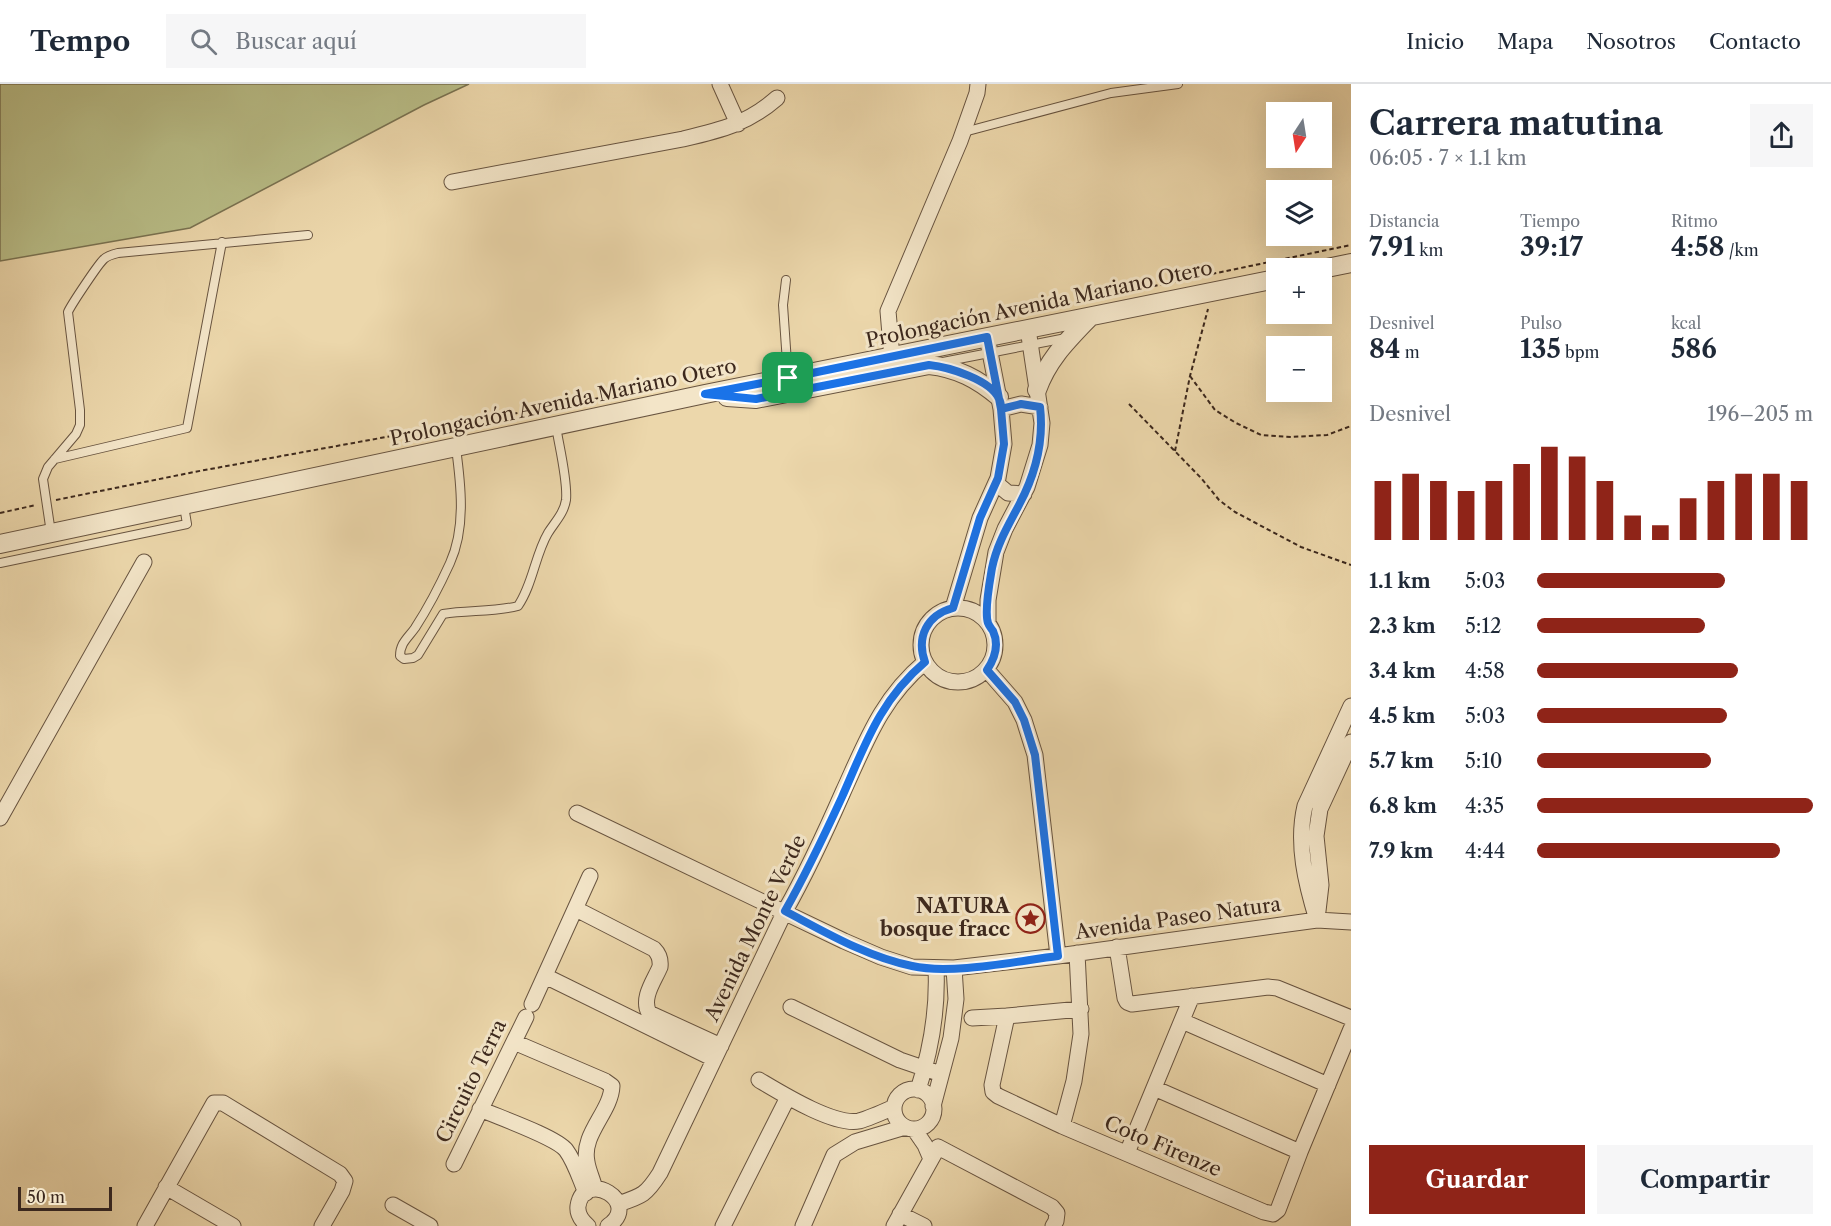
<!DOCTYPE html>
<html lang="es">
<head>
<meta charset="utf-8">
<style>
  :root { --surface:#fff; --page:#f6f6f7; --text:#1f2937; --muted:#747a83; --line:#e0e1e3; --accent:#8f2418 }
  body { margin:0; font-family:"Libre Caslon Text",serif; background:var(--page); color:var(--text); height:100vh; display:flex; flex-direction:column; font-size:22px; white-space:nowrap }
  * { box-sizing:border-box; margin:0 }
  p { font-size:20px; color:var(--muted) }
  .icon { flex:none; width:33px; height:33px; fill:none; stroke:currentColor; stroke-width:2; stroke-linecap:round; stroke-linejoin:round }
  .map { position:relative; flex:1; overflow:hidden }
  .panel { display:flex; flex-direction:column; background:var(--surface); width:480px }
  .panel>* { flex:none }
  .needle { width:39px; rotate:192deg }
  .tools { position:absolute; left:1266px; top:18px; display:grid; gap:12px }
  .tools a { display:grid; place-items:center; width:66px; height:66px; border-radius:0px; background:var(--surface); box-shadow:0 6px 24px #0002; font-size:30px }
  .scale { position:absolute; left:18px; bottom:15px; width:94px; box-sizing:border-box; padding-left:6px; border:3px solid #3c281d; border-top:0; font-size:16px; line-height:21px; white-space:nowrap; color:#3c281d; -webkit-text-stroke:4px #f3e5c8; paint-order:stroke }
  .pin { position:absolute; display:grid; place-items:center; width:51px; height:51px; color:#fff; margin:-26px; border-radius:12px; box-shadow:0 3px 9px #0006 }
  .round { display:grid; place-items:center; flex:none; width:63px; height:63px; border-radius:0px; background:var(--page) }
  .headline { display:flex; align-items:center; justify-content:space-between; height:102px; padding:0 18px }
  h1 { font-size:33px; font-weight:700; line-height:45px }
  .metrics { display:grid; grid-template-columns:repeat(3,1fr); gap:9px; height:102px; padding:6px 18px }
  .metrics div { display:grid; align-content:center }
  .metrics b { font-size:26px; font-weight:700 }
  .metrics small { font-size:16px; font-weight:400 }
  .metrics p { font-size:16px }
  .chart { height:168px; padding:12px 18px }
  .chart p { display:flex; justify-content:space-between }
  .chart svg { width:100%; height:108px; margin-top:6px; stroke:var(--accent); stroke-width:6 }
  .button { display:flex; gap:12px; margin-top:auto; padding:12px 18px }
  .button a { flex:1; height:69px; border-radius:0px; background:var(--accent); color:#fff; font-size:24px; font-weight:700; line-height:69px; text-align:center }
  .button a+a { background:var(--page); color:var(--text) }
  ul { padding:0 18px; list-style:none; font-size:20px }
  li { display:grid; grid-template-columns:96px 72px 1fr; align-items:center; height:45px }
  li i { height:15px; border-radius:8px; background:var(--accent) }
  header { display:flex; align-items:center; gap:36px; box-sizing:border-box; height:84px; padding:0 30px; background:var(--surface); border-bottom:2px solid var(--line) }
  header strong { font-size:28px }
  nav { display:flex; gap:33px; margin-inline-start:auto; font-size:21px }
  .search { width:420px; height:54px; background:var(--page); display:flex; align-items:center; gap:15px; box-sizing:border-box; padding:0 21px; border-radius:0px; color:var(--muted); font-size:22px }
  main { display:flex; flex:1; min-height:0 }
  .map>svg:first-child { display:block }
  .green { fill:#b9be88; stroke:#7a7352; stroke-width:1.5 }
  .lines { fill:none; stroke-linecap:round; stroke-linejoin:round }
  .service-casing { stroke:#685440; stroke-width:10 }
  .minor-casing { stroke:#685440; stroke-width:17 }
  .tertiary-casing { stroke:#685440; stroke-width:20 }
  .path { stroke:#3c281d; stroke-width:2; stroke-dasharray:4.5 3; stroke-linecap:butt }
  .service { stroke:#f3e5c8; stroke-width:8 }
  .minor { stroke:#f3e5c8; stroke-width:15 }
  .tertiary { stroke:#f3e5c8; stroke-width:18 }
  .route-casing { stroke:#fff; stroke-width:12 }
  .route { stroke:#1a73e8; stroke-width:8 }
  .labels { text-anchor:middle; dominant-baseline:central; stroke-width:6; stroke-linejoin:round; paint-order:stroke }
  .street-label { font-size:20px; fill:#3c281d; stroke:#f3e5c8 }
  .poi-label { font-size:20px; font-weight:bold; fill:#3c281d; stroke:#f3e5c8; text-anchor:end }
</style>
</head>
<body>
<header>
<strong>Tempo</strong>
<div class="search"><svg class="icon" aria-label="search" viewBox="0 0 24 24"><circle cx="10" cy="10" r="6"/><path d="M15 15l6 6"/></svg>Buscar aquí</div>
<nav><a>Inicio</a><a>Mapa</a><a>Nosotros</a><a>Contacto</a></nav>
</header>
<main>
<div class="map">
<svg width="1351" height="1142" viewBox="0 0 1351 1142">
  <rect width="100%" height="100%" fill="#ecd7ab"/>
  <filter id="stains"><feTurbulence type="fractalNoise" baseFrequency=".00333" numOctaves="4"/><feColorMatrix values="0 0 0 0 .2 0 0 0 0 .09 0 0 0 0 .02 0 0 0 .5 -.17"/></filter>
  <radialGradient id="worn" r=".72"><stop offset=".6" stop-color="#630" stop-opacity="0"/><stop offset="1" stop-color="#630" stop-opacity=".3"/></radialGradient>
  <path class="green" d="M0,0H469L424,21L190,144L0,177Z"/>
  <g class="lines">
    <defs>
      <path id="service" d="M964,48L1111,9L1178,0
        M786,196L783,221L788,293
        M943,278L1066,254
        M456,364C461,401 466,444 450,479C440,501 428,524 415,544C408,554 400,559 400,572L404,575L413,574L418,571L443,530C468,526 495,528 518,522C533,500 535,471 548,449C555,438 564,429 566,416C568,397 559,362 556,342
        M55,375L187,344L222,158
        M51,449L43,395L48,383L76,350L80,341V326L68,228C71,221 99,179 104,175C107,172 114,170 118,169L308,151
        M0,479L187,440L184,422"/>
      <path id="minor" d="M720,0L738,40
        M452,98L683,55C721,46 747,40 777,14
        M892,274L888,227L960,57L977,9L978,0
        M1001,325L1021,320L1040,323
        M996,399L1008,409L1024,410
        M921 561a37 37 0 1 1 74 0a37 37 0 1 1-74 0Z
        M953,524L980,434L998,394L1004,360L1001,325L987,253
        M988,538V516L996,468L1005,445L1027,403L1040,361L1042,339L1028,245
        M987,586L1015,618L1024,636L1035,671L1058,872
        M577,729L844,857L881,873L912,883L954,884L1058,872L1317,836L1351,838
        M0,734L144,478
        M576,825L654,865C659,870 661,875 660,883C654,897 641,914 649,929L721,962
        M1318,827L1321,801L1316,752L1320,725L1351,658
        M1317,836C1306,800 1296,760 1305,722L1351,622
        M1117,863L1125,914L1127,918L1132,920L1268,903L1277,904L1351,934
        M545,892L714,975
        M532,920L590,792
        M791,923L900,976L941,990
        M1081,925L1007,932L992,1001L993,1008L998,1012L1062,1042L1264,1128L1273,1130L1278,1126L1300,1068L1351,945
        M972,934L1007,932
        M1182,937L1328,1001
        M514,958L605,997L612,1002C611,1028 581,1050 587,1078C588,1086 593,1096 595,1105
        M759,996C781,1009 834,1042 859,1037C870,1034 883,1028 894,1023
        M1154,1004L1300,1068
        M894 1025a20 20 0 1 1 40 0a20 20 0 1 1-40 0Z
        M918,1006C931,966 938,927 936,884
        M933,1022L951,954L956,915L954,884
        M480,1025C498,1033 556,1053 566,1066C575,1078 580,1095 586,1109
        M1062,1042L1074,997L1081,950L1077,869
        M914,1045L925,1061L931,1075
        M938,1063L1052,1123L1057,1129L1056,1137L1053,1142
        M1127,1069L1192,912
        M454,1080L526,933
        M166,1103L233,1142
        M618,1120C642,1112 646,1111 660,1089L785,827C807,788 825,749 843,708C866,658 881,615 925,578
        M393,1121L430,1142
        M900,1130L924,1142
        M145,1142L214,1019H223L340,1090L345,1097L342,1107L322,1142
        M588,1142C582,1137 577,1130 578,1122C584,1084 643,1118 608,1142
        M723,1142L788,1013
        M803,1142L834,1071L855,1058L905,1043
        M894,1142L938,1063"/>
      <path id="tertiary" d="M1322,185L1351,179
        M1037,306C1048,275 1068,256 1090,233
        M727,313L756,315L929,281C957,284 978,295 999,313
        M0,460L705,310L1276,195"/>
    </defs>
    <use href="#service" class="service-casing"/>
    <use href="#minor" class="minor-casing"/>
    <use href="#tertiary" class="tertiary-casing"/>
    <path class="path" d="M1087,216L1351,161
      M1190,292L1215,326L1236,339L1261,351L1291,353L1327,351L1351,342
      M1129,320L1202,395L1219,416L1235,428L1301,463L1351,481
      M1175,367L1190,292L1208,225
      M56,416L194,388L655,304
      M0,429L36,421"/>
    <use href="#service" class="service"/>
    <use href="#minor" class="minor"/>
    <use href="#tertiary" class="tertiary"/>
  </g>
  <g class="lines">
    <defs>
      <path id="route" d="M788,294L987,253L1001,325L1004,360L998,394L980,434L953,524C927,531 916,553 925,578C880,616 865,661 842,713C824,752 806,790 785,827C825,848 867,873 912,882C951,891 1017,877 1058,872L1035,671L1024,636L1015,618L987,586C995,574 999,560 993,547C991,544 989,542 988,539C984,527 990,496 992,484C997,460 1008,442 1019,421C1035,391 1044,357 1040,323L1021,320L1001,325C1001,321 1001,318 999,315C991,296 949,283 929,281L756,315L705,310L788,294"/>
    </defs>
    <use href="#route" class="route-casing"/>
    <use href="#route" class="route"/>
  </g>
  <defs>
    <symbol id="sight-ring" viewBox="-11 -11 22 22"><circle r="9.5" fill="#f3e5c8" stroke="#8f2418" stroke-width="1.5"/><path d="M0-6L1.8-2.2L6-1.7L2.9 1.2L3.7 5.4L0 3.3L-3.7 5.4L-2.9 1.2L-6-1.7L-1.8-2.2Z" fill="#8f2418"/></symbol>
  </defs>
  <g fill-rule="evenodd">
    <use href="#sight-ring" x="1014" y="818" width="33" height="33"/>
  </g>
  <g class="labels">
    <g class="street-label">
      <text transform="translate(1039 220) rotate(-12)">Prolongación Avenida Mariano Otero</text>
      <text transform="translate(563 318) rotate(-12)">Prolongación Avenida Mariano Otero</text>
      <text transform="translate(1178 834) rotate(-8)">Avenida Paseo Natura</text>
      <text transform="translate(755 844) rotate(-64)">Avenida Monte Verde</text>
      <text transform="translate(471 997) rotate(-64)">Circuito Terra</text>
      <text transform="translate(1163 1062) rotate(23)">Coto Firenze</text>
    </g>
    <g class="poi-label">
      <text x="1010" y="822">NATURA<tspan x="1010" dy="23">bosque fracc</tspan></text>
    </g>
  </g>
  <rect width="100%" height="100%" filter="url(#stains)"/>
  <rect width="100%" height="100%" fill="url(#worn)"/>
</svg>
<div class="tools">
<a><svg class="needle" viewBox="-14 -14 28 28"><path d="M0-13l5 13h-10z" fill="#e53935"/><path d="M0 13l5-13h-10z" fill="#747a83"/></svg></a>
<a><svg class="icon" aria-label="layers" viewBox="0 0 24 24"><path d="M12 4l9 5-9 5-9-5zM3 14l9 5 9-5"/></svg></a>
<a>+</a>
<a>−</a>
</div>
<div class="scale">50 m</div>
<div class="pin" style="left:788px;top:294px;background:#1e9e55"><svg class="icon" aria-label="arrive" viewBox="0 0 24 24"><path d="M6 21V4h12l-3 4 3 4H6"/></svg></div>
</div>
<section class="panel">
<div class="headline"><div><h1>Carrera matutina</h1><p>06:05 · 7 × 1.1 km</p></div><a class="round"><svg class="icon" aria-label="share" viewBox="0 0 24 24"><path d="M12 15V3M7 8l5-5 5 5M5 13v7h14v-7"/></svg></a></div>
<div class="metrics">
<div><p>Distancia</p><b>7.91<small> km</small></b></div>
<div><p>Tiempo</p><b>39:17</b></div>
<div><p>Ritmo</p><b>4:58<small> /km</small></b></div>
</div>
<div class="metrics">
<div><p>Desnivel</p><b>84<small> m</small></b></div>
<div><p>Pulso</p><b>135<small> bpm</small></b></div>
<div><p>kcal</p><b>586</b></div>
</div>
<div class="chart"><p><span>Desnivel</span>196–205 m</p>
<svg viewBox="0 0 160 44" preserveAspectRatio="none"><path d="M5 44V20M15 44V17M25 44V20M35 44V24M45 44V20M55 44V13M65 44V6M75 44V10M85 44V20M95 44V34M105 44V38M115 44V27M125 44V20M135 44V17M145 44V17M155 44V20"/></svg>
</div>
<ul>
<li><b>1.1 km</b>5:03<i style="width:68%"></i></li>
<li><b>2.3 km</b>5:12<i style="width:61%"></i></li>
<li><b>3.4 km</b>4:58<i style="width:73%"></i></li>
<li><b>4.5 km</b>5:03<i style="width:69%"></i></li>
<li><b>5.7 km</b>5:10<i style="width:63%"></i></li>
<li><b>6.8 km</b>4:35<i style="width:100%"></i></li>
<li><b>7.9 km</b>4:44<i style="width:88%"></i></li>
</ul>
<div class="button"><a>Guardar</a><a>Compartir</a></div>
</section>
</main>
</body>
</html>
